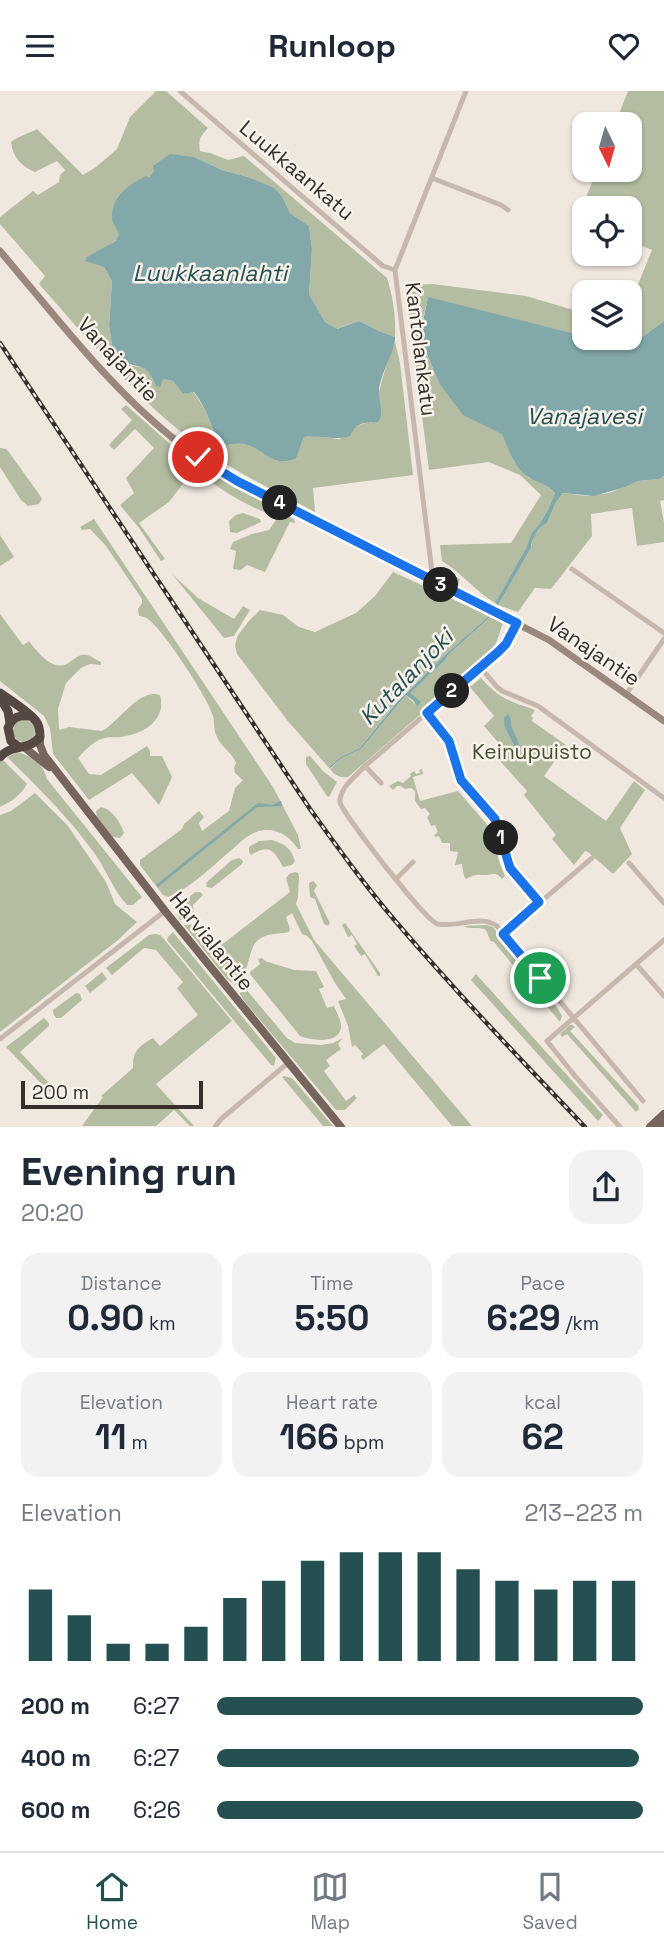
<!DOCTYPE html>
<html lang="en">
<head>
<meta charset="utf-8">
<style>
  :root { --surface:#fff; --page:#f2f2f3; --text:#1f2937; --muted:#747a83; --line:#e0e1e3; --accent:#255052 }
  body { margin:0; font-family:"Space Grotesk",sans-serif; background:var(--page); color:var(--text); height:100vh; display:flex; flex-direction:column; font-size:26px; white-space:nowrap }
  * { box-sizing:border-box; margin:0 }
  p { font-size:23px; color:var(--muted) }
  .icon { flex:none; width:38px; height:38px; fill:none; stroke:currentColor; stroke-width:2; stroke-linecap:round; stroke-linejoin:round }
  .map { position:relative; height:1036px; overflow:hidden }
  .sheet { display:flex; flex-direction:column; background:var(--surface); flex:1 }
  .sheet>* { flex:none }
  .needle { width:46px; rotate:175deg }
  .controls { position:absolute; left:572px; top:21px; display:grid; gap:14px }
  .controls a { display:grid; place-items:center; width:70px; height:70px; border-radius:14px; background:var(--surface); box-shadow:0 2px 5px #0004; font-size:35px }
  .scale { position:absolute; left:21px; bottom:18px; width:182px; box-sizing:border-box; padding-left:7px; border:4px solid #362e2a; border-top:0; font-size:19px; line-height:24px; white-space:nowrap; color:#362e2a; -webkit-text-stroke:5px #f8f2eb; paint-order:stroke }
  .pin { position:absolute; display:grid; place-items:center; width:60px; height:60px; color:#fff; margin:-30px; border:4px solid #fff; border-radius:50%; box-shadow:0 2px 7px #0007 }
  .km { position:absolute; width:35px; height:35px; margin:-18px; border-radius:50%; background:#222; color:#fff; font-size:19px; line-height:35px; text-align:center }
  .round { display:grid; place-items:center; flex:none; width:74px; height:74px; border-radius:21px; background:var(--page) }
  .summary { display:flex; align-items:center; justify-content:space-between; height:119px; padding:0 21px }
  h1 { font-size:38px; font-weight:600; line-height:52px }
  .figures { display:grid; grid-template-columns:repeat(3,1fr); gap:10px; height:119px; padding:7px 21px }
  .figures div { display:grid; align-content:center; border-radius:18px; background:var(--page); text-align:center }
  .figures b { font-size:35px; font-weight:600 }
  .figures small { font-size:19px; font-weight:400 }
  .figures p { font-size:19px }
  .chart { height:196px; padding:14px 21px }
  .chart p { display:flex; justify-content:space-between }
  .chart svg { width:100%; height:126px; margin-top:7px; stroke:var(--accent); stroke-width:6 }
  ul { padding:0 21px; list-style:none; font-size:23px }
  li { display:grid; grid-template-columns:112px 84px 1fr; align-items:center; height:52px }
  li i { height:18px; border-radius:9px; background:var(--accent) }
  header { display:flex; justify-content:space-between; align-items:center; height:91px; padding:0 21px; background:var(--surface); font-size:32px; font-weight:600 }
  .tabs { display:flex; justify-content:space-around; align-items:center; height:98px; border-top:2px solid var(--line); background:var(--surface); font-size:19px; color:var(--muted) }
  .tabs a { display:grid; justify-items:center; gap:4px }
  .tabs .on { color:var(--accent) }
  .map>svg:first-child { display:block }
  .green { fill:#b4bda1 }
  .water { fill:#82a8a9 }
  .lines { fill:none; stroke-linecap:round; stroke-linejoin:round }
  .street { stroke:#c7b8ad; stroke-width:5 }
  .secondary { stroke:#9a887e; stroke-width:7 }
  .primary { stroke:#76655d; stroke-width:8 }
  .highway { stroke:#554843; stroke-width:9 }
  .rail-casing { stroke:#362e2a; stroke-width:4.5 }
  .rail { stroke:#f8f2eb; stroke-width:2; stroke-dasharray:5; stroke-linecap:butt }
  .route-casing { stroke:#fff; stroke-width:14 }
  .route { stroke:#1a73e8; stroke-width:9 }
  .labels { text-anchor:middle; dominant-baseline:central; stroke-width:5; stroke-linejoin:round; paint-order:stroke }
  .street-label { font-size:21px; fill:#362e2a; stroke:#f8f2eb }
  .park-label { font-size:21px; fill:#465131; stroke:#f8f2eb }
  .water-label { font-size:23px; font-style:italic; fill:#255052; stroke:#f8f2eb }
</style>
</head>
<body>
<header><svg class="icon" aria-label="menu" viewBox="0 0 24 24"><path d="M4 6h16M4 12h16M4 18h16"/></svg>Runloop<svg class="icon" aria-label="heart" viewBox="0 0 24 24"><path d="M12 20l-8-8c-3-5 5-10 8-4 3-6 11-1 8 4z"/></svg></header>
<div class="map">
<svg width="664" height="1036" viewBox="0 0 664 1036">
  <rect width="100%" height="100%" fill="#f0e8df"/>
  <path class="green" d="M156,0H166L208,37C200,46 198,49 200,60L210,62L228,69L244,65L387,187C393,206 396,225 395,246L379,240L359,230L336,238L325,231L309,203L312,158L309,135L290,122L283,107L248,86L222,79L194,66L154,80L116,150L85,169L104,176L112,190L109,235L114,266L132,275L142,276L163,288L173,290L183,303L193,301C207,317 211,337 221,355C228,354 237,352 244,353C267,357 269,377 296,368L304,346L313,345L340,348C349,341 360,330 372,332C378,304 384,277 395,251L400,272L413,384L313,397L315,421C277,401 237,382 202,357C139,312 90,250 39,193L45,185L0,133V126L33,100L38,104L59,91L60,84L65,79L57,70L35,81C21,75 13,67 11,51C16,46 30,42 37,38L83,84L96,76L117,58L130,26Z
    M628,0H664V230L634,252L592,247H630V213L652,159L630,150V117H584V132L577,129L597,79H630V33H615Z
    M433,193L526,205L584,222V245L428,207L419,244L439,292L487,334L503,343L514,371L529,387L543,391L555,402L548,419L538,435L532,441L526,457L495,512C475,500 462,482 442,470L440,454L511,452L541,404L520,384L489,371L429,379L405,194Z
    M126,314L196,376L169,411L139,432L165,468L161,470L139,437L120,414L134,402L126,387L154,357L135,338L114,359L109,354L132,329L121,318Z
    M0,357L6,358L8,360L39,403L42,408L39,413L28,415L21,409L0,376Z
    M212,382L219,384L269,413L271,416L270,419L264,421C245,413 226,402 210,390L208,384Z
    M664,385V409L660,410L664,431V451L637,455L632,417L591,423L592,445L551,498L535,497L518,521L498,514L531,457L533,446L543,433L547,432L556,411L563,402L587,405L609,402L638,390L659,388Z
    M243,422L260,428L261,431L237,442L230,441L229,430L236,424Z
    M281,422L294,428L295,432L290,431L265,481L247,474L241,479L233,478L236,460L230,458L233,451L252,443L269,439Z
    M94,428L273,696L298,744L301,758H298C289,744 274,735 256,741C248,744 240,751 234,757C214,773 193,796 168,806L163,804L140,774V769L182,738L184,733L199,720L204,726L199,732L202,740L229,720L235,697L243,689L235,682L234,677L236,672C232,661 221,656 217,646C213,638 215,632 213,625C209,608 163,539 149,529C148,527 141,525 139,525L138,518L142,512V508L106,455L90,438L82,439L80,436Z
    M0,444L14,466L0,475Z
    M444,479L460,488L458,494L440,487L436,480Z
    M393,481L489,525L445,564L396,611L360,657L341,666L330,675L329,677L287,629L237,563L235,554L238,544L249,530L260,519L283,524L299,536L315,541L356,522L375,505Z
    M172,483L198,507L234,528L243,515L250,519L234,545L224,547Z
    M0,523L23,554L29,550C37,561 54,583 70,571C75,568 79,563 85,564C91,564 96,569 101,571V574L90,573L81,577L66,592L58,618L59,639L69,636L102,640C119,631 139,597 160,604C167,629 144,643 121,646C113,647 107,645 99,649C91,653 84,660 78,667L89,683L101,684L147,655L150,660V665H162L172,686L159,714L132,682L89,709L53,663L50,637L44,625L0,590Z
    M490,526L503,532L495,555L482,570L348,686C339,687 335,684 330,678L342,667L361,658L406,604L416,614L409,602L447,565Z
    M481,587C500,608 509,610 535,619L531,625L533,627L532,630L566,654L544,685L606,730L634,690L645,699L620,737L632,763L613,783L588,761L585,760L574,774L552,748L556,744L524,704L527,700L500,670L508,663L484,635L494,625L470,596Z
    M13 640a11 11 0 1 1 22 0a11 11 0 1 1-22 0Z
    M18,661C34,667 42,671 47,688L142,806L133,814H127C114,800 106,779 95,763C69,727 39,697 7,666Z
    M310,665L323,680L337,691L329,706L327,705L306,673V666Z
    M3,669L27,693C21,704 11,711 0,716V671Z
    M422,678L423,683L413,686L420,710L458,700L490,737L500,773L505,785L502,788C496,781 495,783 487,784C477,784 477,782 466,788L464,785L462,773L455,774L458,761L450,760V752H442L439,745L436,746L434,744L438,741L435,734L431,735L427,726L430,723L425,717L421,718L415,710C414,704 418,701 411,697L405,698L400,695H397L393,699L389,695L398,690L403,692L411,685L410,683L414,680L416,683L420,682L419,679Z
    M35,702L68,735L106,791L115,813L137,831L118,849L0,941V724L11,720Z
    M101,716C112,718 121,732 124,742L120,747L112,746L97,727L96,720Z
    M272,749C285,753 291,757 295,770L292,774L283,776C275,760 269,752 251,764L249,761V756L259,750Z
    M239,767L243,770L242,773L212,797L207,796L206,792L208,790L232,769Z
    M295,781L298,782L299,785L298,806L296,813L314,849L472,1035H452L384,953L363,969L361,965L363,963L355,954L352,956L348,935L338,910L346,908L335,892L312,850L307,845L302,843L292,822L286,826L290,838L289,841C280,843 269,842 261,847C246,855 253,879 235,894L227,888L184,834L200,833L198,838L215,859L290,801L286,787L289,783Z
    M313,790L317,794L314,800L330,832L328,835L324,833L315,808L310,806L309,792Z
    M195,801H200L203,804L193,814L194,829H180L177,824L180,815Z
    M345,832L380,882V885H378L365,863L361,865L354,855L357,853L352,844L348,846L342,834Z
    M486,834L493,836L496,840L497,847L558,918L562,925L560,931L493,850L491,851L486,839C479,835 469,839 464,835Z
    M173,841L276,967L274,975L271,974L167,849L168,846Z
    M155,843L160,844L163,847L232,930L156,993L194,1035H190L174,1019L156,1035H82L103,1006L101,1005L133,977C132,960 139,955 153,947L160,955L198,924L177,897L183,891L156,859L144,857L112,884L106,877L149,844Z
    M262,867L265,870L294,879L316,880L324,896L319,898L327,917L334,915C336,921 342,930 341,937C338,954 311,949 300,945L250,883V881L260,873L258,868Z
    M102,881L107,888L90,902L85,895Z
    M476,883L603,1024L598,1030L471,889Z
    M242,897H245L287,947L295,952L321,954L333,952L343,947L338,953L341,958L326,969L330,975L324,980L346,1010L354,1004L357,1007L345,1019H336L244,910L240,903Z
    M76,902L80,903L82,909L61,927H56L53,922V919Z
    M44,927L49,932V935L20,961L63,1007L59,1011L6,956Z
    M570,934H572L575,936L570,940L638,1014L639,1018L636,1021L567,943L562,946L560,943Z
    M284,985L292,987L333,1035H323L282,986Z"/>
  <path class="water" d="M170,63L194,66L222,79L248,86L274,97L283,107L290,122L309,135L312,158L309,203L325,231L337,238L359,230L379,240L395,246C396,258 380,283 379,299C378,311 385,321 378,331C363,332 357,331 350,345C335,350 320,344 304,346L296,368C269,377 267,358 244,353C237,352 228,354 221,355C211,337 207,317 194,301L183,303L173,290L163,288L160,296L156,295C146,266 134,281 114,266L109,235L112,190L104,176L85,170L87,166L116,150L119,143C117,138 112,132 112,127C111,106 129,93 146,85L149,87L154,80L153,75Z
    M428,206L584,245V247L634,252L664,230V385L659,388L638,390L625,396L594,405L563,402L556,411L547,432C538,436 531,448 531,457L498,514L495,512L526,457L532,441L538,435L548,419L555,402C547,393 539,392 530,387C514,378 509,359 502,343L463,324L439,292L422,251L417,249L416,246L421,240Z
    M489,525L490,526L447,565L445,569L410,602L421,611L417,615L414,610L406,604L361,658L342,667L329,678L330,675L341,666L360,657L396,612L445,564Z
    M508,623C512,629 510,633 513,639C517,649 522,656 522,667L519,669C512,660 517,670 515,658C512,646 504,641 504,627Z
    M281,710L282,715L257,716L158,796L156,794L258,712L272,714Z"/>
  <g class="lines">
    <path class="street" d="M180,0L383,175L395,179
      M432,87L501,114L508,119
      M572,478L664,542
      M432,489L431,473L395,179L466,0
      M517,532L506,553L498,561L365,675C355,686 339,697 340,712C348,729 426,831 438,833C457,837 480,823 497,835L643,1010
      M481,577L497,596L502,600L538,615L664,707
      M627,602L664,548
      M427,622L449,650L462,689L495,728L507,773L539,812
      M365,675L381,692
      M629,772L664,812
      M396,788L413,771
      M503,843L592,767
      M636,873L664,905
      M0,948L165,820
      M215,1036L221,1028L288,972
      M620,1036L575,985L547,950L664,849"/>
    <path class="secondary" d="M0,160C51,220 103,288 162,338C185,358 211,374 237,390L549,549L664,630"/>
    <path class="primary" d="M40,646V654L44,664L165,820L341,1036
      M24,656L49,676
      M650,1036L664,1023
      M659,1036L664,1031"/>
    <path class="highway" d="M0,602C9,608 30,622 36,630C40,635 40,641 40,646C27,661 13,652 0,666
      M0,607L8,620L10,632
      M19,656L11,650L8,637C12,627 18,624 28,625"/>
    <defs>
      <path id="rail" d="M0,252L310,718C338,757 366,796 397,832C457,902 521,969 585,1036"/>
    </defs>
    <use href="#rail" class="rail-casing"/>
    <use href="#rail" class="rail"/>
  </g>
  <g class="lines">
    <defs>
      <path id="route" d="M198,366L237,390L517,532L506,553L498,561L427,622L449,650L461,689L495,728L510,777L539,811L503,843L540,887"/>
    </defs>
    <use href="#route" class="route-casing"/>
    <use href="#route" class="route"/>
  </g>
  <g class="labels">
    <g class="street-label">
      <text transform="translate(297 79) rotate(40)">Luukkaankatu</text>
      <text transform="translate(421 258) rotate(83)">Kantolankatu</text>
      <text transform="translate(118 268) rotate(47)">Vanajantie</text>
      <text transform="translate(594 560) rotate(34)">Vanajantie</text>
      <text transform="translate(212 850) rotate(51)">Harvialantie</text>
    </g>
    <g class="park-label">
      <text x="532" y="660">Keinupuisto</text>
    </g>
    <g class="water-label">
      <text x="210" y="182">Luukkaanlahti</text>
      <text x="584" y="325">Vanajavesi</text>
      <text transform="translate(406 586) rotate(-46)">Kutalanjoki</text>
    </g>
  </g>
</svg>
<div class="controls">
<a><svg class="needle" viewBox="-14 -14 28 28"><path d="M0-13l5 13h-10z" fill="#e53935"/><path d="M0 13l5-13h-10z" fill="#747a83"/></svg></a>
<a><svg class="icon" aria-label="locate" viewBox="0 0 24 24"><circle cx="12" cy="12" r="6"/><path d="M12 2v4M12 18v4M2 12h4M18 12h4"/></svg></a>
<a><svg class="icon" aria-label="layers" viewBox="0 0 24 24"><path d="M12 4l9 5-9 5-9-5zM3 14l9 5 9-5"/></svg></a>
</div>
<div class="scale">200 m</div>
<div class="pin" style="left:540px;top:887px;background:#1e9e55"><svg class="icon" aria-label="arrive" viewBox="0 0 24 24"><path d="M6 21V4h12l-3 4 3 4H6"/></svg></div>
<div class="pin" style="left:198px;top:366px;background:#d93025"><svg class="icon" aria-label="check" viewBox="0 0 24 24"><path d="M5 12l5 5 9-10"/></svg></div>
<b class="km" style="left:501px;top:747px">1</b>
<b class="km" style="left:452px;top:600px">2</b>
<b class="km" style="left:441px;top:494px">3</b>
<b class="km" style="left:280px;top:412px">4</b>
</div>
<section class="sheet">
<div class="summary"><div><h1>Evening run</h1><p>20:20</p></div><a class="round"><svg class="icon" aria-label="share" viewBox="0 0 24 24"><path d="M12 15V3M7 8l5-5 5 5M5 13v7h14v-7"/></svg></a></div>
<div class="figures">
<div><p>Distance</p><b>0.90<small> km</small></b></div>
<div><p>Time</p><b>5:50</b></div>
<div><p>Pace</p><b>6:29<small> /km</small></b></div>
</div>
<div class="figures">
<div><p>Elevation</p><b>11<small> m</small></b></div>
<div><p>Heart rate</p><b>166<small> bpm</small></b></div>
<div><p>kcal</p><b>62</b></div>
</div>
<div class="chart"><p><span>Elevation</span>213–223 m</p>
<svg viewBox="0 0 160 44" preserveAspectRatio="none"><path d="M5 44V19M15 44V28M25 44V38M35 44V38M45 44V32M55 44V22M65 44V16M75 44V9M85 44V6M95 44V6M105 44V6M115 44V12M125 44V16M135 44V19M145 44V16M155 44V16"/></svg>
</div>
<ul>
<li><b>200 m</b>6:27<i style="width:100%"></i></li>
<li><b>400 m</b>6:27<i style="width:99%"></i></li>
<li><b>600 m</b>6:26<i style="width:100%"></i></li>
</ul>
</section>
<nav class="tabs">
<a class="on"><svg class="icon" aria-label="home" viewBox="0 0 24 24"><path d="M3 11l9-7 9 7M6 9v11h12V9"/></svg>Home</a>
<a><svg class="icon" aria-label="map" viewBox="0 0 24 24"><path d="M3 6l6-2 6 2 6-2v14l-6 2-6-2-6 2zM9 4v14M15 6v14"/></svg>Map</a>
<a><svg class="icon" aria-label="saved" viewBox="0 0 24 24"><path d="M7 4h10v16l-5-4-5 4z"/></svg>Saved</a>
</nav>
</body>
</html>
